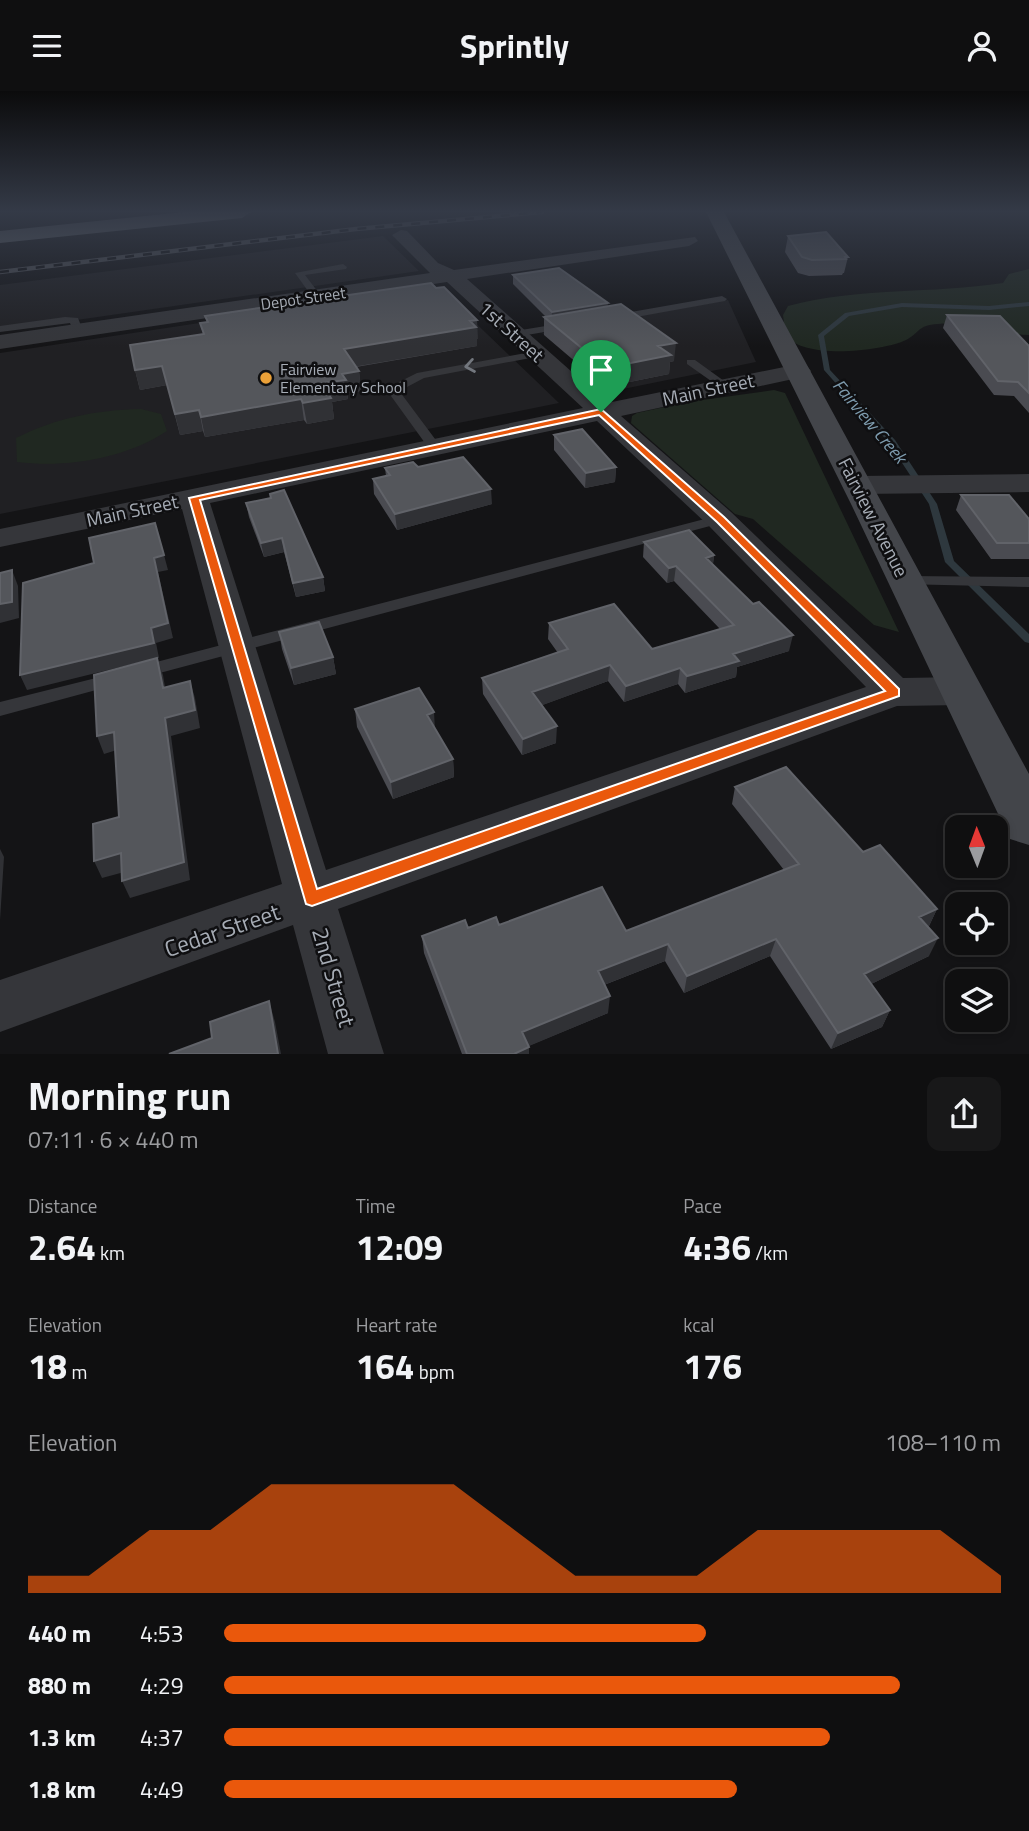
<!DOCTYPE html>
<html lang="en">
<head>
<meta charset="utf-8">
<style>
  :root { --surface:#0f0f10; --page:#181819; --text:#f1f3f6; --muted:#9b9c9f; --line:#2f2f30; --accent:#ea580c }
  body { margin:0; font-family:"Titillium Web",sans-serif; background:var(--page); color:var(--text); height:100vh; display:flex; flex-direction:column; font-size:26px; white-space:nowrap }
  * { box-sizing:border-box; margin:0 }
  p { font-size:23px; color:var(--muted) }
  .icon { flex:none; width:38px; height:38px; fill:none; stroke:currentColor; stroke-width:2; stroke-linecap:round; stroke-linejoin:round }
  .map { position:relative; height:963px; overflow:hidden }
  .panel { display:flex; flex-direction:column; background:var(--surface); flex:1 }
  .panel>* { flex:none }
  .needle { width:46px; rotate:359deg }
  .buttons { position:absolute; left:945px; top:724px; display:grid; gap:14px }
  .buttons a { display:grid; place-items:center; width:63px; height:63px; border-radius:14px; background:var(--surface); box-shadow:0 4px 10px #0003,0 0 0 2px var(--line); font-size:35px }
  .pin { position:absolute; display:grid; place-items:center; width:60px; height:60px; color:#fff; margin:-72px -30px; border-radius:50% 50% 50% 0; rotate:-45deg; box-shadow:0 0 7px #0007 }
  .pin .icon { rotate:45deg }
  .round { display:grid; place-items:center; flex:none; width:74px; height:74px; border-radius:14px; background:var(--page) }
  .overview { display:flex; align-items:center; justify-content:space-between; height:119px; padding:0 28px }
  h1 { font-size:38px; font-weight:700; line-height:52px }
  .stats { display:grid; grid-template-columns:repeat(3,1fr); gap:10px; height:119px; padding:7px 28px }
  .stats div { display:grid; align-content:center }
  .stats b { font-size:35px; font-weight:700 }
  .stats small { font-size:19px; font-weight:400 }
  .stats p { font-size:19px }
  .chart { height:196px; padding:14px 28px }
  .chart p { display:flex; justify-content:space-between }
  .chart svg { width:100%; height:126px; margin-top:7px; fill:var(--accent); opacity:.7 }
  ul { padding:0 28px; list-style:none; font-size:23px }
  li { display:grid; grid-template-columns:112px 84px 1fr; align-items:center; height:52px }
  li i { height:18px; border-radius:9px; background:var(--accent) }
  header { display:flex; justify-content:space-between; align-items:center; height:91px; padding:0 28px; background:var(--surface); font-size:32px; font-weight:700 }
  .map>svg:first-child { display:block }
  .built { fill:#202023 }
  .green { fill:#202821 }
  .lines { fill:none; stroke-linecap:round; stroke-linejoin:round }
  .stream { fill:#2e383e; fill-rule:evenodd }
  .service { fill:#35363a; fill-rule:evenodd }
  .minor { fill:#35363a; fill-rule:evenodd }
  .secondary { fill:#43454a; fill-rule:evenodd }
  .motorway { fill:#61656b; fill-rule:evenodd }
  .rail-casing { stroke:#4c4e53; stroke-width:4.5 }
  .rail { stroke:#0f0f11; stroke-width:2.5; stroke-dasharray:9; stroke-linecap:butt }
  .wall { fill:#4a4b51 }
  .shaded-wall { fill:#303135 }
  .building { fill:#54565b; stroke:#616369; stroke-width:2 }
  .oneway { stroke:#73777e }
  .route { fill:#ea580c; stroke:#fff; stroke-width:2; fill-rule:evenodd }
  .poi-dot { fill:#eaa038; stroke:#0f0f11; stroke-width:2.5 }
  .labels { text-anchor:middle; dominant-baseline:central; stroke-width:5; stroke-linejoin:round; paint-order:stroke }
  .far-street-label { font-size:16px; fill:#a6acb5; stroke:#0f0f11 }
  .far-poi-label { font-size:16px; fill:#a6acb5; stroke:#0f0f11; text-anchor:start }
  .far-water-label { font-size:18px; font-style:italic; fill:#7e9caf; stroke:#0f0f11 }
  .street-label { font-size:19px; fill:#a6acb5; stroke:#0f0f11 }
  .near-street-label { font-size:23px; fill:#a6acb5; stroke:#0f0f11 }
</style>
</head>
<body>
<header><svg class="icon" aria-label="menu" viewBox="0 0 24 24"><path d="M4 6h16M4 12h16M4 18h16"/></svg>Sprintly<svg class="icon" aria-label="person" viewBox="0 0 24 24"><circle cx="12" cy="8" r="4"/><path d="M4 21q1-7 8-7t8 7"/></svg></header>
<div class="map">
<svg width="1029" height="963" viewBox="0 0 1029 963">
  <rect width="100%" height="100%" fill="#141416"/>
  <path class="built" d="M383,145L419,180L0,240V194Z
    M438,196L559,312L0,423V262Z
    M728,209L756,271L613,300L542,242Z"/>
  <path class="green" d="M1029,178V244C998,243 970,230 938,233C917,234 920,242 906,249C884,260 803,269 787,245C784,240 784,229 783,224L788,215C858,196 932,203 1003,192L1009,183Z
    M774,299L785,302L899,541L874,534L753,428L735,423L631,332L632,325L637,322L688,311Z
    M141,318L161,323L167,340C124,368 67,377 17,371L16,347C56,327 96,319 141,318Z"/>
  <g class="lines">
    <path class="stream" d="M1029,211V215L989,219L902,216L849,225L824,245L830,279L895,349L937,413L954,470L1029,543V552L1025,551L945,471L929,413L889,352L824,279L818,244L845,222L902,212L989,215Z"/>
    <path class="service" d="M343,173L347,176L346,178L305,184L321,205L316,208L313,207L295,182Z
      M722,205L727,208L725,210L614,230L609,227L614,224Z
      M65,226L78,227L83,240L82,242H74L70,232L0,241V235Z
      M564,232L568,233V237L515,246L510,243L515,240Z
      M537,260L542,263L541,265L424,287L407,296L403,305L441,356L440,359H430L391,305L399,291L417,282Z
      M687,269H695L731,295L721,297L687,273Z
      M720,424L727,428L725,431L141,587L135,585L132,581L135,577L141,575Z
      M907,485L1029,486V496L901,493L899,490L901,487Z
      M116,582L122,584L125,588L122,592L0,625V611Z"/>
    <path class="minor" d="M401,139L407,140L438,172L454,179L695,146L698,150L689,155L467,188L607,312L799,273L807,275L811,280L807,285L621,325L731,421L903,587L962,586L976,590L981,600L976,610L962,614L897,615L338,818L384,963H328L293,834L0,941V889L282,793L182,418L0,456V438L583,317L447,191L0,258V244L430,182L392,144ZM597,330L709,435L866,596L326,779L210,412Z
      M1029,383V401L858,403L848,400L843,394L848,388L858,385Z"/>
    <path class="secondary" d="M706,121H724L1029,683V754L1010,748L852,415Z"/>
    <path class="motorway" d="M184,121H251L242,127L0,152V140Z"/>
    <defs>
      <path id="rail" d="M0,181L356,138L542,121"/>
    </defs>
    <use href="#rail" class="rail-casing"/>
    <use href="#rail" class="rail"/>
  </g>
  <path class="wall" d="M788,145L848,166L844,182H843L842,184L809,185L798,182L785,161Z
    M513,184L608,215L674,270L670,271L669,283L605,296L544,244V226H546L513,193Z
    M947,224L1029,255V322L1014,305L994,304L943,237Z
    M205,225L478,248H477V255L356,276L359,280L361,300L347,302L348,308L332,311L334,328L307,333L304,329L205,346L203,340L180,344L167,294L140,299L135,279L203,243L200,232H207Z
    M554,344L616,376L615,391L585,397L554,359Z
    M418,376L492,413L397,439L374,403L373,388L386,385L385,377Z
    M961,404L1029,428V468H991L956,419Z
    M246,412L323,486L325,500L296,506L284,461L264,466L249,426Z
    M644,451L714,464L713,473L789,560L737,576L736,586L685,602L678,593L624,611L608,590L542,614L556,652L522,664L483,603L482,587L558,562L548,548L549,532L652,558L720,538L674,490L667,492L643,466Z
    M279,541L333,566L336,583L294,594L282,558Z
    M355,618L435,638L453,668L454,686L393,708L357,636Z
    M735,696L863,761L937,818L929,835L928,836L929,865L871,893L890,919L882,936L831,958L770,865L684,902L665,870L604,894L608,922L528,955L529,963H462L424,862L422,845L468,837L499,834L626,840L784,779L732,713Z"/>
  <path class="shaded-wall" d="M608,212L607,222L551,231L552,221Z
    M477,229L478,248H477V255L347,277L344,258Z
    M676,252L674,270L670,271L669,283L605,296L606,277L658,255Z
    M162,275L167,294L140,299L135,279Z
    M359,280L361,300L347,302L348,308L332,311L334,328L307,333L303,312L322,292L342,283Z
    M301,308L304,329L205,346L201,326Z
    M199,319L203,340L180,344L175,323Z
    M616,376L615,391L585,397L586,382Z
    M491,398L492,413L397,439L395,423Z
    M282,447L284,461L264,466L261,452Z
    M164,464L168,479L158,481L173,547L156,552L159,567H157L163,584L168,614L163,597L157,567L27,599L20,584L151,537L154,467Z
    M714,464L712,480L706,467Z
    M676,475L674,490L667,492L669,477Z
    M12,479L18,495L19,527L0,532V513Z
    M323,486L325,500L296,506L293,492Z
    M793,544L789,560L737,576L736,586L685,602L687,585L733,563Z
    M333,566L336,583L294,594L291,577Z
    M610,574L608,590L532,618V601Z
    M680,577L678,593L624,611L626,595Z
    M190,590L195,607L200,637L171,645L190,789L130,807L122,790L165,627Z
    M434,621L435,639L427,624Z
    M557,635L556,652L522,664L523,648Z
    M114,641L120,658L104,663L97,645Z
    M453,668L454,686L393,708L391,691Z
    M0,758L4,766L0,829Z
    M121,762L128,780L102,787L94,770Z
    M937,818L929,835L911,844L919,826Z
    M938,847L929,865L857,900L864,883Z
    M776,848L770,865L684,902L687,885Z
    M668,853L665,870L596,897L598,880Z
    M610,905L608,922L522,958V941Z
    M269,910L275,931L281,963H278Z
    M890,919L882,936L831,958L838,942Z
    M529,956V963H514Z"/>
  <path class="building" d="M826,141L848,166H845L846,168L812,169L802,166L788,145Z
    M559,177L608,212L552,221L513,184Z
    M431,192L436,197L444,196L477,229L470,230L476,236L344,258L359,280L342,283L346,289L322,292L331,307L303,312L301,308L201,326L199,319L175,323L162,275L135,279L130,254L204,243L200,232L208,231L205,225Z
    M621,213L676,252L658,255L671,264L606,277L544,226Z
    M947,224L1000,225L1029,255V302L1018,291L998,290Z
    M582,338L616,376L586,382L554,344Z
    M463,366L491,398L395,423L373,388L390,384L385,377L413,371L418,376Z
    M284,399L323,486L293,492L282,447L261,452L246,412L271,407L270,403Z
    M961,404H1009L1029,428V452H997Z
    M155,432L164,464L154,467L168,532L151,537L154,552L20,584L23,492L94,472L89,447Z
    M689,439L714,464L706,467L753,513L759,511L793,544L733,563L739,570L687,585L680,577L626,595L610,574L532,601L557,635L523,648L482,587L568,558L549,532L614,513L652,558L734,534L676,475L669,477L644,451Z
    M12,479V511L0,513V482Z
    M319,531L333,566L291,577L279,541Z
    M157,567L163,597L190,590L195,619L165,627L184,771L122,790L121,762L94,770L93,733L119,726L114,641L97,645L94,584Z
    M419,597L434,621L427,624L453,668L391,691L355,618Z
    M786,676L863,761L880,754L937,818L919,826L938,847L864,883L890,919L838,942L776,848L687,885L668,853L598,880L610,905L522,941L529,956L514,963H467L422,845L465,829L468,837L496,826L499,834L602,796L626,840L799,773L735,696Z
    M269,910L278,963H169L212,947L210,931Z"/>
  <defs><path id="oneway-chevron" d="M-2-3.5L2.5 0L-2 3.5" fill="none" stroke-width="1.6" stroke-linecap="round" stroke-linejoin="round" transform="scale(1.75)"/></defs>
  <use class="oneway" href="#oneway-chevron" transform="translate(470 275) rotate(170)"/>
  <linearGradient id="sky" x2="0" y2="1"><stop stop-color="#0b0b0c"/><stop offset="0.47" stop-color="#343a47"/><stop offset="1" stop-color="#343a47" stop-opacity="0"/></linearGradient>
  <rect width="1029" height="256" fill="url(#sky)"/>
  <path class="route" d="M601,318L724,426L899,598V605L312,815L306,813L189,407ZM599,324L717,431L885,600L317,798L200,409Z"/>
  <circle class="poi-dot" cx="266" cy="287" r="7"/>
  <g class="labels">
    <g class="far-street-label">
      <text transform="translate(303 207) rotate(-8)">Depot Street</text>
    </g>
    <g class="far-poi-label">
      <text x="280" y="278">Fairview<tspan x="280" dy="18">Elementary School</tspan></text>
    </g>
    <g class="far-water-label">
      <text transform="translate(870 330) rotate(50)">Fairview Creek</text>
    </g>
    <g class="street-label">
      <text transform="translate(512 240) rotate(42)">1st Street</text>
      <text transform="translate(708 298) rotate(-12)">Main Street</text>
      <text transform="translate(132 419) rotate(-12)">Main Street</text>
      <text transform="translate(874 426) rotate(63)">Fairview Avenue</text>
    </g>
    <g class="near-street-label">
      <text transform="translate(222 839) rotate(-19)">Cedar Street</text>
      <text transform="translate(334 886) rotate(74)">2nd Street</text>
    </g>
  </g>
</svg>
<div class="buttons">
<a><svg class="needle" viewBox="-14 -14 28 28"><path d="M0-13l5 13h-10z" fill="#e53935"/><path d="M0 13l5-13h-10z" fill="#9b9c9f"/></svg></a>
<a><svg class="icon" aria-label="locate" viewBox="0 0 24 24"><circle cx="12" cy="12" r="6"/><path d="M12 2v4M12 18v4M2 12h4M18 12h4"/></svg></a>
<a><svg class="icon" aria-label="layers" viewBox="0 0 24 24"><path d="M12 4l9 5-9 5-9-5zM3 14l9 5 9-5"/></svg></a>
</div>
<div class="pin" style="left:601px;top:321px;background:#1e9e55"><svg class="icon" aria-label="arrive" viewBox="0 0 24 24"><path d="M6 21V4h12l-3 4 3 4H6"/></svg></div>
</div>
<section class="panel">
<div class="overview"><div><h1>Morning run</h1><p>07:11 · 6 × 440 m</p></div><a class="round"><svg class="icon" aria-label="share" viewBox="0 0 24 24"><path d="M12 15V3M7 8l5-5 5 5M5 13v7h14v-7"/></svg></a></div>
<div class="stats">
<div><p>Distance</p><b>2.64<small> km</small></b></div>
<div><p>Time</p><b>12:09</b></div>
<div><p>Pace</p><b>4:36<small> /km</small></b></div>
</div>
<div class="stats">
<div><p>Elevation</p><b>18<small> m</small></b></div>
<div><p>Heart rate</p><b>164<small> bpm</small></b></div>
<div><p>kcal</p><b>176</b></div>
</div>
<div class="chart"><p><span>Elevation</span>108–110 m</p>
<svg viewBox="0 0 160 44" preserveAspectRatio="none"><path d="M0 44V38L10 38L20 22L30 22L40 6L50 6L60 6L70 6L80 22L90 38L100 38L110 38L120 22L130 22L140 22L150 22L160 38V44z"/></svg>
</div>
<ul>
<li><b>440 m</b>4:53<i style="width:62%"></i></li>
<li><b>880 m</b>4:29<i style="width:87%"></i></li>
<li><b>1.3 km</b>4:37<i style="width:78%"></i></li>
<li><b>1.8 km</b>4:49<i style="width:66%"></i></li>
</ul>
</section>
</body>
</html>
